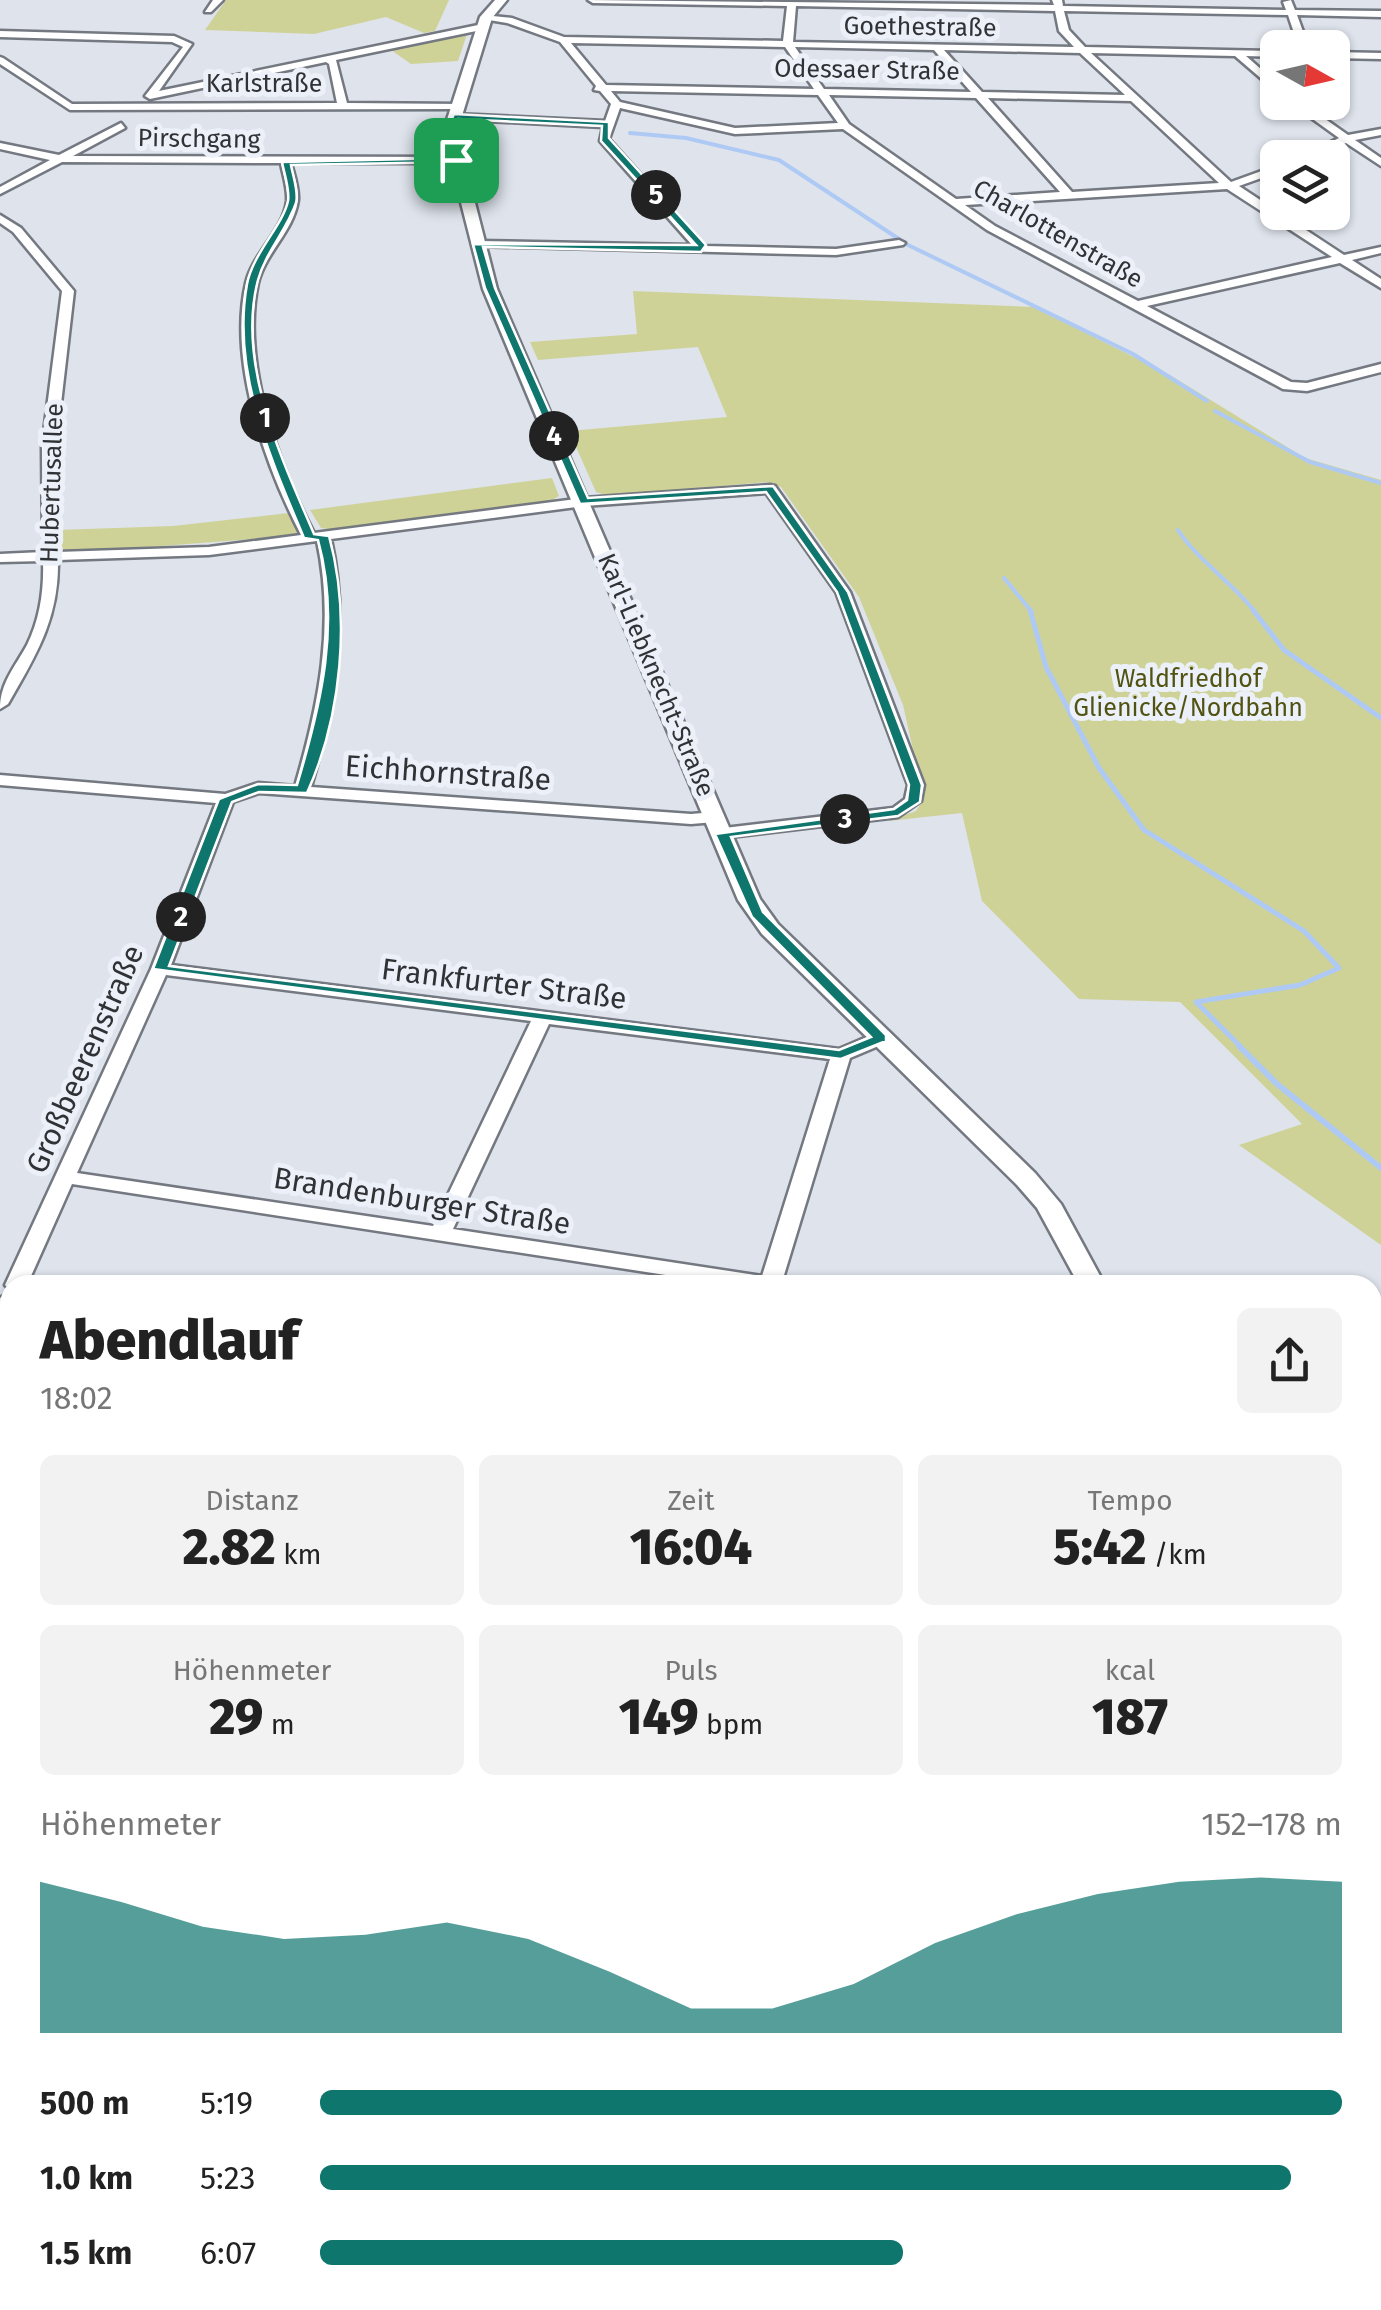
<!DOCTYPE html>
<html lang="de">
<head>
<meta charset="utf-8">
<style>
  :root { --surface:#fff; --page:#f2f2f2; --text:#222; --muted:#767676; --accent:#0f766e }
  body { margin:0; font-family:"Fira Sans",sans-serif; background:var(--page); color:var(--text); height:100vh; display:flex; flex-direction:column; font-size:38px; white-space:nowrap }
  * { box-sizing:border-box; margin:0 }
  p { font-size:32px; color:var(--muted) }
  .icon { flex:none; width:55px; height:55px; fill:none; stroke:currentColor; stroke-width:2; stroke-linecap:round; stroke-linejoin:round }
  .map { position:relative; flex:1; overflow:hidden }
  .drawer { position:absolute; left:0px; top:1275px; width:1382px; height:1035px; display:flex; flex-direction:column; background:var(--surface); border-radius:30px 30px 0 0; box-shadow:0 2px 8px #0004 }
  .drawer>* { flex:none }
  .needle { width:65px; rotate:98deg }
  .buttons { position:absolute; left:1260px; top:30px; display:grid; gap:20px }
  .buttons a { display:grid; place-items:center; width:90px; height:90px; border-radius:15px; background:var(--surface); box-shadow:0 2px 8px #0004; font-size:50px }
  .pin { position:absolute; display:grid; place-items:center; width:85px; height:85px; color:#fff; margin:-42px; border-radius:20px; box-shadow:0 5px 15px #0006 }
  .km { position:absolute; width:50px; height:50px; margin:-25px; border-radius:50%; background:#222; color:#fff; font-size:28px; line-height:50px; text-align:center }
  .round { display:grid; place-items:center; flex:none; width:105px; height:105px; border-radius:15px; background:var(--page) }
  .headline { display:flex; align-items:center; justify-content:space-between; height:170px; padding:0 40px }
  h1 { font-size:55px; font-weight:800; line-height:75px }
  .figures { display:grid; grid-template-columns:repeat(3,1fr); gap:15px; height:170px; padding:10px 40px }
  .figures div { display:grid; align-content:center; border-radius:15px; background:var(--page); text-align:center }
  .figures b { font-size:50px; font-weight:800 }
  .figures small { font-size:28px; font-weight:400 }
  .figures p { font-size:28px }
  .chart { height:280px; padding:20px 40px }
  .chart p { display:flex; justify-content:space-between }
  .chart svg { width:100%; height:180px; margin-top:10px; fill:var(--accent); opacity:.7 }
  ul { padding:0 40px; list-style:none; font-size:32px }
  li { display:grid; grid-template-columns:160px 120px 1fr; align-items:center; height:75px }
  li i { height:25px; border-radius:12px; background:var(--accent) }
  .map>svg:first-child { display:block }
  .green { fill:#cfd297 }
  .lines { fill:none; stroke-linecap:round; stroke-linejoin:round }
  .stream-far2 { stroke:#aecaf4; stroke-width:4 }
  .stream-far1 { stroke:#aecaf4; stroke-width:5 }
  .stream { stroke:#aecaf4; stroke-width:6 }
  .minor-casing { stroke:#747880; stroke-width:5 }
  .tertiary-casing { stroke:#747880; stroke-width:5 }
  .minor { fill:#fff; fill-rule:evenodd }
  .tertiary { fill:#fff; fill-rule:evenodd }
  .route { fill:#0f766e; stroke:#fff; stroke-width:2.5; fill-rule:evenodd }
  .labels { text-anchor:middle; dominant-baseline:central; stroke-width:10; stroke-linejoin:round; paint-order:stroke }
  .far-street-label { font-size:25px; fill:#303235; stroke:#ecf0f9 }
  .far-park-label { font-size:25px; fill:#525312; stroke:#ecf0f9 }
  .street-label { font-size:30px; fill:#303235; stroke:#ecf0f9 }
</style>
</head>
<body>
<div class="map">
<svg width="1381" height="2310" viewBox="0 0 1381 2310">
  <rect width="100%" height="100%" fill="#dee3ec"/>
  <path class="green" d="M226,0H449L435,31L424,33L386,17L314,34L205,30Z
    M467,34L458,61L411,64L391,50Z
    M633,291L1034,307L1170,375L1305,458L1381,480V1245L1239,1145L1302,1124L1180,1002L1079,999L982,901L962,813L888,821L916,811L924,798L903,705L859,597L781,487L767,482L609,496L596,492L569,431L727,417L698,347L538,360L530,342L637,334Z
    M552,478L559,496L551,501L335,530L321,528L310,510Z
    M289,513L299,531L292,536L71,553L60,549L58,530L173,526Z
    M1372,1470H1381V1599L1373,1600Z"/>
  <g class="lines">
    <path class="stream-far2" d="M630,133L686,138L779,160L899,239
      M908,245L1133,354L1207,401
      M1215,411L1310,462L1381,483
      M1178,530C1199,562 1232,582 1255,612
      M1004,578L1032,612"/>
    <path class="stream-far1" d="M1030,610L1046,667L1099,768L1144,830L1304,931L1339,968L1300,985L1196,1002L1242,1048
      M1253,610L1284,650L1381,718"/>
    <path class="stream" d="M1239,1046L1277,1084L1381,1168"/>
    <defs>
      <path id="minor" d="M213,0H223L211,12H205Z
        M588,0L1054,5L1052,0H1062L1063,6L1286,10L1283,2L1291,0L1295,10L1381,11V17L1297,15L1309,48H1299L1288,15L1064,11L1069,30L1085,47L1278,51V57L1246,56L1278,84V93L1235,56L1091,53L1231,182L1278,165V172L1239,186L1344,255L1381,247V253L1352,260L1381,279V288L1340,263L1147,306L1291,382L1307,383L1381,364V372L1307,391L1283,389L987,230L843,129L735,134L620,108L609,139L704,246L836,249L899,240L905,243L903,245L836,255L474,246V242L478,241L692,245L600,141L603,127L450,119L454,114L605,121L611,104L600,91L594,90L596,86L560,42L507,23L483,19V15L512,18L564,37L783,41L787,6L593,3ZM796,6L1055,11L1059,31L1074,47L793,42ZM571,43L785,47L814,89L606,85ZM795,47L934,50L971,92L824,89ZM944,50L1080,53L1125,95L982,92ZM611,91L818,95L838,123L735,128L620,102ZM829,95L976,98L1060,192L956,199L849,124ZM988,98L1131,101L1219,183L1072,192ZM1227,189L1332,257L1138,301L995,226L965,205Z
        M483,24L486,29L336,60L347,103L461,104L457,109L70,110L0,64V57L3,58L72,104L337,103L329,64L326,62L150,99L145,96L183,47L172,42L0,37V31L174,36L192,44L159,91Z
        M1332,52L1381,53V59L1332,58Z
        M1289,102H1301L1348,135L1381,129V135L1355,140L1381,158V166L1346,143L1313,158H1298L1339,138Z
        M121,123L125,128L73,156L457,157L462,160L457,163H291C294,175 299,188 298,200C294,231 265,253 258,283C241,361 278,464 314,533L584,498L770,485L775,486L850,592L924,785L921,801L898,817L722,838L714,833L716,829L893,808L905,799L908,785L836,592L766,493L584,506L331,539C350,625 335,704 311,787L691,814L715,812L723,817L715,822L691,824L259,793L233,802L171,965L839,1049L874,1034H888L890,1038L888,1042L850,1058L781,1285H731L72,1184L27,1285H10V1290L5,1285L151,969L216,803L0,785V775L225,794L258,783L295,786C319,704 335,625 317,541L209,555L58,560C59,619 36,655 8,704L0,709C0,683 15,667 27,645C40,619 44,590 43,561L0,562V554L43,552L42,447L62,291L13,232L0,223V215L21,228L74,291L56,447L58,552L209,547L301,535C265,465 228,362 246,283C253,253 283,231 287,201C288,188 283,175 281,163L62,162L0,194V187L50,160L0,149V143L59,155ZM166,975L531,1021L433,1226L77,1173ZM549,1024L830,1059L762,1276L453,1229Z
        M10,1292V1322L0,1328V1298Z
        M0,1355L10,1359V1377L0,1373Z
        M0,2025L10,2028V2053L0,2050Z
        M40,2300H76L72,2310H36Z
        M466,2300H496V2310H466Z
        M1170,2300H1200L1202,2310H1172Z"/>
      <path id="tertiary" d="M495,0H507L492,18L457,132L497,289L760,899L778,924L1035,1173L1061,1204L1105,1285H1079L1037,1208L1017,1185L762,934L738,900L483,289L443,132L480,17Z
        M1372,1781L1381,1784V1822L1372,1819Z"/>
    </defs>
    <use href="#minor" class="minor-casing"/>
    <use href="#tertiary" class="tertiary-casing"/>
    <use href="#minor" class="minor"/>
    <use href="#tertiary" class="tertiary"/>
  </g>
  <path class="route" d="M454,114L609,122V138L706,245L701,252L483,247L495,288L588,498L773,486L848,592L922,785L920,802L898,816L731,837L763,912L886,1035V1041L841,1059L153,969L219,799L258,784L297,785C321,705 341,623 318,540L304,538C271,459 231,372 247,284C253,253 283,225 288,201C290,190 284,173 282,162L452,158L446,132ZM458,119L602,126L601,141L696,245L473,244L485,288L580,504L766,492L837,592L909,785L907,800L894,809L715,834L752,917L871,1037L839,1050L169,966L232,802L259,792L307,793C342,716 351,616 329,536L314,534C282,459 236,364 258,280C266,251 287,230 296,203C299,193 293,176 291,165L460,162L454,132Z"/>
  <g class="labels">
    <g class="far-street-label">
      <text transform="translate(920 27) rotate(1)">Goethestraße</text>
      <text transform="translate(867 70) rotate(1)">Odessaer Straße</text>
      <text x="264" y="84">Karlstraße</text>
      <text transform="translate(199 139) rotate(1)">Pirschgang</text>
      <text transform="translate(1058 234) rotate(30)">Charlottenstraße</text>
      <text transform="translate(52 483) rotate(-88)">Hubertusallee</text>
      <text transform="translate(656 675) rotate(67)">Karl-Liebknecht-Straße</text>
    </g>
    <g class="far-park-label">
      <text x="1188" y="679">Waldfriedhof<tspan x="1188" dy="29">Glienicke/Nordbahn</tspan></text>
    </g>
    <g class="street-label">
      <text transform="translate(448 773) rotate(4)">Eichhornstraße</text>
      <text transform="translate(504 984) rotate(7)">Frankfurter Straße</text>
      <text transform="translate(85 1059) rotate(-66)">Großbeerenstraße</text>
      <text transform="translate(422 1201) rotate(9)">Brandenburger Straße</text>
    </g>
  </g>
</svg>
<div class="buttons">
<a><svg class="needle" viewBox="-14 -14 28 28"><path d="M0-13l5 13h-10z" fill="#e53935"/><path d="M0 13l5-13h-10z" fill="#767676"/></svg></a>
<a><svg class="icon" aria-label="layers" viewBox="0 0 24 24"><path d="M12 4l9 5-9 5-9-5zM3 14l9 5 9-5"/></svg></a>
</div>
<div class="pin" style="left:456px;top:160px;background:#1e9e55"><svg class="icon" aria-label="arrive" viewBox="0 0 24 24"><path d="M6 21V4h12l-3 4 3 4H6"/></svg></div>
<b class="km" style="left:265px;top:418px">1</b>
<b class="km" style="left:181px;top:917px">2</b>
<b class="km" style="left:845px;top:819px">3</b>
<b class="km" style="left:554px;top:436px">4</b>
<b class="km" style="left:656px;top:195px">5</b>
<section class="drawer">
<div class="headline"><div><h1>Abendlauf</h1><p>18:02</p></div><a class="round"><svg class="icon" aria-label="share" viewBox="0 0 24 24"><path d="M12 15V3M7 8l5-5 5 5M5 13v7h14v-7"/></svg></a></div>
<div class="figures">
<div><p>Distanz</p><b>2.82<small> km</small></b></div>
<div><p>Zeit</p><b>16:04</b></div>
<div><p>Tempo</p><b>5:42<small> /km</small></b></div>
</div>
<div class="figures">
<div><p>Höhenmeter</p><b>29<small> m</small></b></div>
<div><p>Puls</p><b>149<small> bpm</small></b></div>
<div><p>kcal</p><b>187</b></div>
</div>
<div class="chart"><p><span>Höhenmeter</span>152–178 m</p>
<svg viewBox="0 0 160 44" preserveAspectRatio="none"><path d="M0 44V7L10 12L20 18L30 21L40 20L50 17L60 21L70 29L80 38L90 38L100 32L110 22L120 15L130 10L140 7L150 6L160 7V44z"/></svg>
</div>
<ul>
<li><b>500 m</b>5:19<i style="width:100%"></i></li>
<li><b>1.0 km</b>5:23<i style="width:95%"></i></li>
<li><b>1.5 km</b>6:07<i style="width:57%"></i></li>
</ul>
</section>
</div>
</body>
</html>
